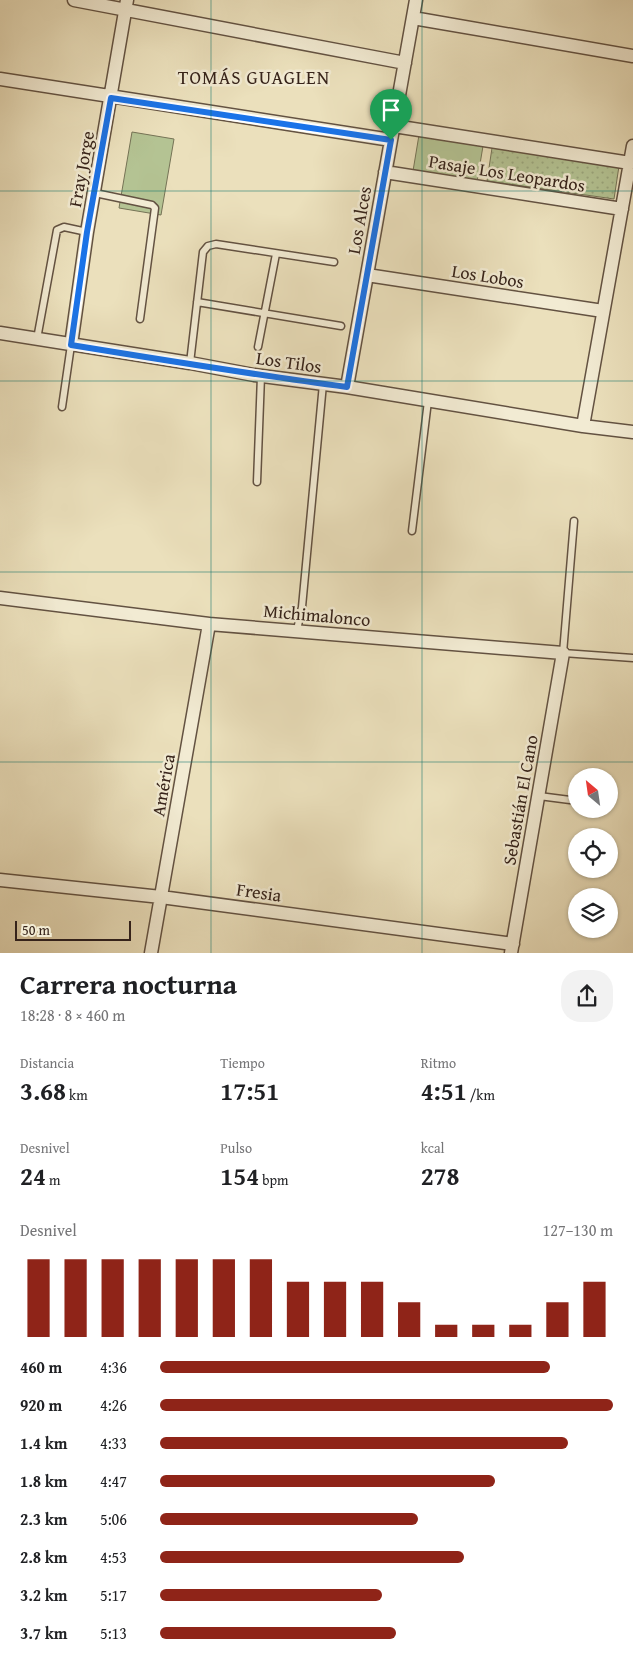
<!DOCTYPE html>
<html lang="es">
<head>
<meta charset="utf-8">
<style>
  :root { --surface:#fff; --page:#f2f2f2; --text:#202124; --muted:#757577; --accent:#8f2418 }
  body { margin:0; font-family:"Gentium Book Plus",serif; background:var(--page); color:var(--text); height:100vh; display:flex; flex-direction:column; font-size:19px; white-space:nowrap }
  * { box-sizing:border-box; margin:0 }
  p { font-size:16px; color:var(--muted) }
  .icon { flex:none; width:28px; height:28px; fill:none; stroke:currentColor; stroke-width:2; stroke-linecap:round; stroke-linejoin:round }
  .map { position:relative; height:953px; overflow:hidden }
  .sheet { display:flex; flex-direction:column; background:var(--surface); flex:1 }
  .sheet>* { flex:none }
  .needle { width:32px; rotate:331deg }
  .controls { position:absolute; left:568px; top:768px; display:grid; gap:10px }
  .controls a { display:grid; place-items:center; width:50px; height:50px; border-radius:50%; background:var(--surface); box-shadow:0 1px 4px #0004; font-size:25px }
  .scale { position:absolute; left:15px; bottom:12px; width:116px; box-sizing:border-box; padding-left:5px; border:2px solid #36231a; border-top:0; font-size:14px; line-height:18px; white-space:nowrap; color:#36231a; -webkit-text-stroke:4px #f2ebd3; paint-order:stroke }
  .pin { position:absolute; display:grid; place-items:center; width:42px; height:42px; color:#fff; margin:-51px -21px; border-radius:50% 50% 50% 0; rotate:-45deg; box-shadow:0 0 5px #0007 }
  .pin .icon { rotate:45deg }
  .round { display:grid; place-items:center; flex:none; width:52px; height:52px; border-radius:20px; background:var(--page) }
  .head { display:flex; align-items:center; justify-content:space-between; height:85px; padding:0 20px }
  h1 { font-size:28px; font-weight:600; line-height:38px }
  .metrics { display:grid; grid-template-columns:repeat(3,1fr); gap:8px; height:85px; padding:5px 20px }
  .metrics div { display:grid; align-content:center }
  .metrics b { font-size:25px; font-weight:600 }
  .metrics small { font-size:14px; font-weight:400 }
  .metrics p { font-size:14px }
  .chart { height:140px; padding:10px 20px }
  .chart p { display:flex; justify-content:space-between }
  .chart svg { width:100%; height:90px; margin-top:5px; stroke:var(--accent); stroke-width:6 }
  ul { padding:0 20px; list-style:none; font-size:16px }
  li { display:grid; grid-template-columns:80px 60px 1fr; align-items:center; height:38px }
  li i { height:12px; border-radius:6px; background:var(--accent) }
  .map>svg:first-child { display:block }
  .grass { fill:url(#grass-dots); stroke:#757356 }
  .pitch { fill:#b4c393; stroke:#757356 }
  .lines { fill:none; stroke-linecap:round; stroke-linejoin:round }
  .lane-casing { stroke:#635242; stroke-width:9 }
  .street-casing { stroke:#635242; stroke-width:15 }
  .lane { stroke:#f2ebd3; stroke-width:6 }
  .street { stroke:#f2ebd3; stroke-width:12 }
  .route-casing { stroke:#fff; stroke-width:10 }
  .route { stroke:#1a73e8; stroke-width:6 }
  .grid { fill:none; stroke:#0f766e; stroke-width:1; stroke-opacity:0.55 }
  .labels { text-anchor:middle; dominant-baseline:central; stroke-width:5; stroke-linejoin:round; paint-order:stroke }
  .street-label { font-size:18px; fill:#36231a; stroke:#f2ebd3 }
  .neighbourhood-label { font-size:19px; letter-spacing:1px; fill:#36231a; stroke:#f2ebd3 }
</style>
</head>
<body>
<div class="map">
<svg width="633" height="953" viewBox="0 0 633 953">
  <defs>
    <pattern id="grass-dots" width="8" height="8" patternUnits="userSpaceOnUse" patternTransform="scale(1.25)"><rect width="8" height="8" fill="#b4c393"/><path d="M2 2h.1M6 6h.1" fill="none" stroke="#9ba77e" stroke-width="1.8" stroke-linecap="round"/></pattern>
  </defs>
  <rect width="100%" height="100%" fill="#ebe0bc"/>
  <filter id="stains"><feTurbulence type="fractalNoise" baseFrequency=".004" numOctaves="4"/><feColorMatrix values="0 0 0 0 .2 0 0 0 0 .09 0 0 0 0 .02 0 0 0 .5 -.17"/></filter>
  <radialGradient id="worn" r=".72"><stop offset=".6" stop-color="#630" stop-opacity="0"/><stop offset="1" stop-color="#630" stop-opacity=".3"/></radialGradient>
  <path class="grass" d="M492,148L619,166L614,199L487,181Z"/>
  <path class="pitch" d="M132,132L174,139L161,215L119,208Z
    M419,135L483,146L477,182L413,171Z"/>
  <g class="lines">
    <defs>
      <path id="lane" d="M95,193L152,205L155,208L140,319
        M197,302L341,326
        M37,339L57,230L64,227L87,232
        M258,347L276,254
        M190,363L203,252L208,246L216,244L334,262
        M62,407L71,345
        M257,482L261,376
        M574,521L563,653L633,658
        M412,531L428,401
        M297,630L302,607L323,384
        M539,796L570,800"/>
      <path id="street" d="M74,0L405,63
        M413,18L633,56
        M0,79L391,140
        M394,126L630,163
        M385,172L622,209
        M367,275L603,311
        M0,333L190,363L254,375L347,387L583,426L633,432
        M71,345L87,232L127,0
        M347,387L416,0
        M583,426L633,146
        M0,598L209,624L563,653L511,953
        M0,880L161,897L513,944
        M151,953L209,624"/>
    </defs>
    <use href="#lane" class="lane-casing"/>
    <use href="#street" class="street-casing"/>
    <use href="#lane" class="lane"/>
    <use href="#street" class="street"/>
  </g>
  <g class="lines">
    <defs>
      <path id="route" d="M111,98L391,140L347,387C255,375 163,360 71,345L87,232Z"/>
    </defs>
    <use href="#route" class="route-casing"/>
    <use href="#route" class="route"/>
  </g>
  <path class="grid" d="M211,0V953M422,0V953M0,191H633M0,381H633M0,572H633M0,762H633"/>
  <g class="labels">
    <g class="street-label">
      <text transform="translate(81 169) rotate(-80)">Fray Jorge</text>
      <text transform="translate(507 173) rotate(9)">Pasaje Los Leopardos</text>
      <text transform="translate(359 220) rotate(-80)">Los Alces</text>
      <text transform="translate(488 276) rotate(9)">Los Lobos</text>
      <text transform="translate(289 362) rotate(8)">Los Tilos</text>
      <text transform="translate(317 615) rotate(5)">Michimalonco</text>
      <text transform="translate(163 785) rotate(-80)">América</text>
      <text transform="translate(520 800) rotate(-80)">Sebastián El Cano</text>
      <text transform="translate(259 892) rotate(8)">Fresia</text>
    </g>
    <g class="neighbourhood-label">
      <text x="254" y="77">TOMÁS GUAGLEN</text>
    </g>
  </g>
  <rect width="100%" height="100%" filter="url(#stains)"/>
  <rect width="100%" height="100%" fill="url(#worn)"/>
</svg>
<div class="controls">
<a><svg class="needle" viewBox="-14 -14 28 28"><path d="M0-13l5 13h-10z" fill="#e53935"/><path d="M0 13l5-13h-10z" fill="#757577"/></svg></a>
<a><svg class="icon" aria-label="locate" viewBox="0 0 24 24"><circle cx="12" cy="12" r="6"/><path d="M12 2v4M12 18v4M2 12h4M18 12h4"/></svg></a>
<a><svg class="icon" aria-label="layers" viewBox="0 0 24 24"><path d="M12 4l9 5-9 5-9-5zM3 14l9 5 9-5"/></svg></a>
</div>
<div class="scale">50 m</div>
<div class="pin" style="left:391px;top:140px;background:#1e9e55"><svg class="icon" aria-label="arrive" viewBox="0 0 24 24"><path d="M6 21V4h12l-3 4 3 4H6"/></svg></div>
</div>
<section class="sheet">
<div class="head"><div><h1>Carrera nocturna</h1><p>18:28 · 8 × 460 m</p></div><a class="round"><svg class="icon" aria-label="share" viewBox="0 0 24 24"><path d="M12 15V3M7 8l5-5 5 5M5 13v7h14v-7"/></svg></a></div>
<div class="metrics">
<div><p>Distancia</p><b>3.68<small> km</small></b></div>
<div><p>Tiempo</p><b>17:51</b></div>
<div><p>Ritmo</p><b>4:51<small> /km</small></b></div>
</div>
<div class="metrics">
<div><p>Desnivel</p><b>24<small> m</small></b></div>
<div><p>Pulso</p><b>154<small> bpm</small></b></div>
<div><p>kcal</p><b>278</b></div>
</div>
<div class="chart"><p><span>Desnivel</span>127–130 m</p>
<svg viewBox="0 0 160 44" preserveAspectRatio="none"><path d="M5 44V6M15 44V6M25 44V6M35 44V6M45 44V6M55 44V6M65 44V6M75 44V17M85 44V17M95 44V17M105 44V27M115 44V38M125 44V38M135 44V38M145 44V27M155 44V17"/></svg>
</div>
<ul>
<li><b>460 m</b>4:36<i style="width:86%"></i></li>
<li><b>920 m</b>4:26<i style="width:100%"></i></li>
<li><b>1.4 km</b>4:33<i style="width:90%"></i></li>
<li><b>1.8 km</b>4:47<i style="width:74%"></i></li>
<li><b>2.3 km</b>5:06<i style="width:57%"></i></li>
<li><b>2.8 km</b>4:53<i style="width:67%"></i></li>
<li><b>3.2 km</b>5:17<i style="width:49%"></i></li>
<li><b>3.7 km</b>5:13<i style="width:52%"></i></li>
</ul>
</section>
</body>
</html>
